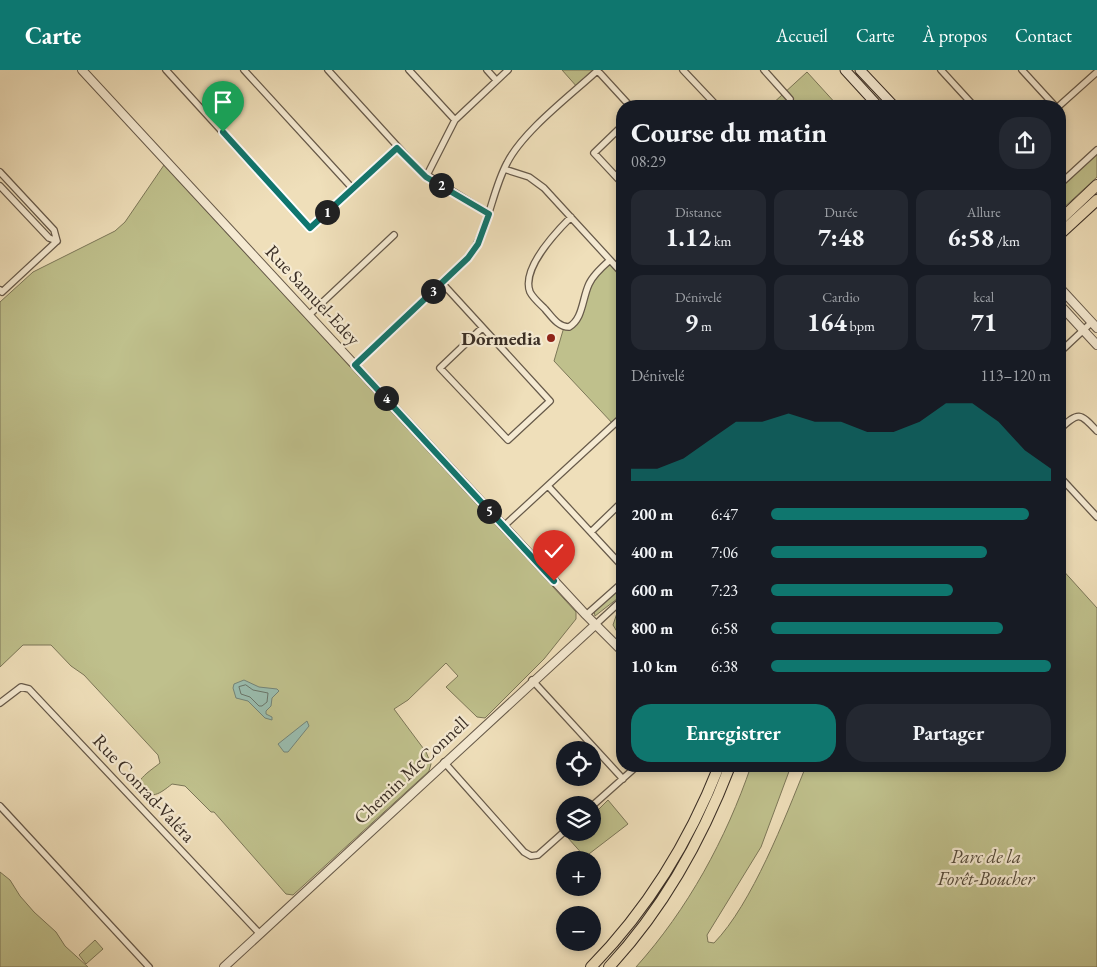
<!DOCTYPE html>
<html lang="fr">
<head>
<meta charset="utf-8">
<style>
  :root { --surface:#171b24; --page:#242831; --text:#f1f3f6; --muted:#9ea1a6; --accent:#0f766e }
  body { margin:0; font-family:"EB Garamond",serif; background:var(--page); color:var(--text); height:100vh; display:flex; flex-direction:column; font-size:19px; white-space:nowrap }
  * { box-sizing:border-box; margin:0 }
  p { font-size:16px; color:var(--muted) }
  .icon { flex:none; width:28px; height:28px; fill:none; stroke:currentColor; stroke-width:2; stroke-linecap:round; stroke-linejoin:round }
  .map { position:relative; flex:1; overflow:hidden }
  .sheet { position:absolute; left:616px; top:30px; width:450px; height:672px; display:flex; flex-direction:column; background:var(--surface); border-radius:20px; box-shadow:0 2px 8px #0003 }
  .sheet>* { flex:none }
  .controls { position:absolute; left:556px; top:671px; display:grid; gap:10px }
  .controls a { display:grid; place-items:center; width:45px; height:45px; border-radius:50%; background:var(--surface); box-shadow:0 2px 8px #0003; font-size:25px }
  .pin { position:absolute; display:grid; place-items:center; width:42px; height:42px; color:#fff; margin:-51px -21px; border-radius:50% 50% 50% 0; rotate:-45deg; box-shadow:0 0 5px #0007 }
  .pin .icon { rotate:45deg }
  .km { position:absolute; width:25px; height:25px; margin:-12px; border-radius:50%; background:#222; color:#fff; font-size:14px; line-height:25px; text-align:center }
  .round { display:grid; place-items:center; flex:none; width:52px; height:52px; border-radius:20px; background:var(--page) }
  .overview { display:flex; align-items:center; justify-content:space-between; height:85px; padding:0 15px }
  h1 { font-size:28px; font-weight:700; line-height:38px }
  .stats { display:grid; grid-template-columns:repeat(3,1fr); gap:8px; height:85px; padding:5px 15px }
  .stats div { display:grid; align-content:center; border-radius:12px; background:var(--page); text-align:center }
  .stats b { font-size:25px; font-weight:700 }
  .stats small { font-size:14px; font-weight:400 }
  .stats p { font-size:14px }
  .chart { height:140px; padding:10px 15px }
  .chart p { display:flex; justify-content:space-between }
  .chart svg { width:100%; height:90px; margin-top:5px; fill:var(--accent); opacity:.7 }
  .action { display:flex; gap:10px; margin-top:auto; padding:10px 15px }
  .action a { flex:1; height:58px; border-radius:20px; background:var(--accent); color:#fff; font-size:20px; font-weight:700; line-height:58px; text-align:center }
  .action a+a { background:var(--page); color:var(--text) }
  ul { padding:0 15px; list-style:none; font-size:16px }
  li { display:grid; grid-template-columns:80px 60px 1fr; align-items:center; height:38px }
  li i { height:12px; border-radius:6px; background:var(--accent) }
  header { display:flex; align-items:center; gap:30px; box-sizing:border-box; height:70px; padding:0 25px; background:var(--accent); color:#fff }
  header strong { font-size:24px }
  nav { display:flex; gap:28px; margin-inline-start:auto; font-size:18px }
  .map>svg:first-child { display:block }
  .green { fill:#bfc08c; stroke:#7c7758 }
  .water { fill:#9abdaf; stroke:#748478 }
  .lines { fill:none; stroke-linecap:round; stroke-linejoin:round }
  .shore { stroke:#6a766a; stroke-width:1 }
  .minor-casing { stroke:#675a4a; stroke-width:8 }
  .tertiary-casing { stroke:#675a4a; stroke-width:10 }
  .secondary-casing { stroke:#3a2e25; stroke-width:11 }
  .trunk-casing { stroke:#3a2e25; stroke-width:12 }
  .minor { stroke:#f5ead2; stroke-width:5.5 }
  .tertiary { stroke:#f5ead2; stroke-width:8 }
  .secondary { stroke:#f5ead2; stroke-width:9 }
  .trunk { stroke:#efdfba; stroke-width:10 }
  .route-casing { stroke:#fff; stroke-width:10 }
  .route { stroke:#0f766e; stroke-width:6 }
  .poi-dot { fill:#8f2418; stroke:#f5ead2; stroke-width:2 }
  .labels { text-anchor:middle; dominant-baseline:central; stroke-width:4.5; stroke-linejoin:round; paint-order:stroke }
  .street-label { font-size:19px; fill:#3a2e25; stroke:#f5ead2 }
  .poi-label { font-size:19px; font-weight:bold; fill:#3a2e25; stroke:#f5ead2; text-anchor:end }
  .park-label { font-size:19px; font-style:italic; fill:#554b3a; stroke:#f5ead2 }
</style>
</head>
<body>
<header>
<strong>Carte</strong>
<nav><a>Accueil</a><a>Carte</a><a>À propos</a><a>Contact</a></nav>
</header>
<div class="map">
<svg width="1097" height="897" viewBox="0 0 1097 897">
  <rect width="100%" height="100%" fill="#efdfba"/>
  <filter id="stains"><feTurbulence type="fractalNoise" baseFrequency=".004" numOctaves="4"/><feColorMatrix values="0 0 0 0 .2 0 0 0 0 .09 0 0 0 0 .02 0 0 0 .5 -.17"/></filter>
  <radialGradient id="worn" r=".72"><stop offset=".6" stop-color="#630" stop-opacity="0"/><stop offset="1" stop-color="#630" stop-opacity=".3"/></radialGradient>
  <path class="green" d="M562,0H598L578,18Z
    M807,2L838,36H770Z
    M1097,83V107L1060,141V117Z
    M164,95L576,542V549L544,589L485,648L477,647L446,617L458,606L446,593L408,630L394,639L426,682L431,694L429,701L293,825L286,824L214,742H211L185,716L172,714C158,725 154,728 136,722C136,709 150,701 160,693L158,685L84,605L71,596L51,575H23L0,597V232L33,202L115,161L125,152Z
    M610,190L622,203V347L614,355L554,291L564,257L574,255L589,213Z
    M1060,497L1097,538V897H636C688,839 726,769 751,696H791L761,777L707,865L708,872L714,873C752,834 785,748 806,696H1060Z
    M622,515V525L595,546L594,541Z
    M622,539V570L613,555L617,543Z
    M608,730L628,754L585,787L568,768L573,763L592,762L593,745Z
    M0,802L10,810L20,826L34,842L56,862L65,876L88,897H0Z
    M95,870L103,879L86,894L79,885Z"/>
  <path class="water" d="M244,610L259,617L277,619L279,621L272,628L271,636L266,641V644L272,647V650L265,648L248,631L236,628L233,618L234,614Z
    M307,651L309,656L288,682H284L278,674Z"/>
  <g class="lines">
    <path class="shore" d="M246,615L253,620L268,623L267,632L262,636H259L250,627L241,624L239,617Z"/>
    <defs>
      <path id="minor" d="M166,0L310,158L397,78
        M244,0L353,119
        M328,0L419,100L489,144
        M409,0L455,50
        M487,0L496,10
        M597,0L630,36
        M683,0L717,36
        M764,0L790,29
        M941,0L974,36
        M1022,0L1055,36
        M1059,36L1097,2
        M622,56L594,83L622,113
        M504,99L529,107L544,118L622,203
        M0,102L54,160L57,171
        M426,107L455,50L508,0
        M1060,114L1097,80
        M0,116L49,168L57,171
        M571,147C556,162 521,199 530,222C533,228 540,234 545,239C552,247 558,257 569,257C583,249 582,229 589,214C593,205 602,197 610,190
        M442,213L550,331L508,370L440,298L482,258
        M0,220L2,222L57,171
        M309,245L394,165
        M1060,282L1092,252
        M355,295L468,188C489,160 491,123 507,93C523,61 571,25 598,0
        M1060,359C1079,341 1080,343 1097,361
        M1060,407L1097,447
        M548,416L622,496
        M504,456L622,347
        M592,461L622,432
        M586,545L622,513
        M595,555L622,530
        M532,610L623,709
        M0,633L21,617L29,619L260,864
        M444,692L524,782L531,786L538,785L565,761
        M0,736L149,897
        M592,736L637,696"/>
      <path id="tertiary" d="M82,0L586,545L622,581
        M1060,218L1097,258
        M1060,235L1097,275
        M224,897L595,555"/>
      <path id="secondary" d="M845,0L878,36
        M860,0L894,36"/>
      <path id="trunk" d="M1060,150L1097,115
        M1060,164L1097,130
        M591,897C648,839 689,772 719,696
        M609,897C662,840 702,769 730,696"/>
    </defs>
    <use href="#minor" class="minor-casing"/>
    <use href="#tertiary" class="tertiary-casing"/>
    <use href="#secondary" class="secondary-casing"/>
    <use href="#trunk" class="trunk-casing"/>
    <use href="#minor" class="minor"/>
    <use href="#tertiary" class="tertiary"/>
    <use href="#secondary" class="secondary"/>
    <use href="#trunk" class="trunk"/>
  </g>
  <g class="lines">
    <defs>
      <path id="route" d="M223,62L310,158L397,78L426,107L489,144L478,174L468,188L355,295L554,511"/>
    </defs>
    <use href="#route" class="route-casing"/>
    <use href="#route" class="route"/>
  </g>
  <circle class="poi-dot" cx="551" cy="268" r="5"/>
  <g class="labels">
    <g class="street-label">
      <text transform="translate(313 225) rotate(47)">Rue Samuel-Edey</text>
      <text transform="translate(411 700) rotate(-43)">Chemin McConnell</text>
      <text transform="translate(144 718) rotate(47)">Rue Conrad-Valéra</text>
    </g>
    <g class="poi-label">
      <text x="541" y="268">Dormedia</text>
    </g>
    <g class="park-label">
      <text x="986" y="786">Parc de la<tspan x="986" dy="22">Forêt-Boucher</tspan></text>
    </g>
  </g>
  <rect width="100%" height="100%" filter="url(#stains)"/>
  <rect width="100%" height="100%" fill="url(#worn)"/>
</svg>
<div class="controls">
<a><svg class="icon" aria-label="locate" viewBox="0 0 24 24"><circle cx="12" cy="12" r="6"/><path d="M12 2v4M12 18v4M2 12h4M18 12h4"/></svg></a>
<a><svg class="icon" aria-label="layers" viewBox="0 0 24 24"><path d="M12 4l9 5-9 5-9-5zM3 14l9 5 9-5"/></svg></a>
<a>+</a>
<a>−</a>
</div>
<div class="pin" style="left:223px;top:62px;background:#1e9e55"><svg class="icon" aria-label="arrive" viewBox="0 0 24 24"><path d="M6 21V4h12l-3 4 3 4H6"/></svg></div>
<div class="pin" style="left:554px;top:511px;background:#d93025"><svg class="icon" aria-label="check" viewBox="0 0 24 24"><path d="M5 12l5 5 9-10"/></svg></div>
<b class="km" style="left:327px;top:142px">1</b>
<b class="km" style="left:441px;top:115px">2</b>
<b class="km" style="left:433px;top:221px">3</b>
<b class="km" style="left:386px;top:328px">4</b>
<b class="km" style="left:489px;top:441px">5</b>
<section class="sheet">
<div class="overview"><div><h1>Course du matin</h1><p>08:29</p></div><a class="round"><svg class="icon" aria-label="share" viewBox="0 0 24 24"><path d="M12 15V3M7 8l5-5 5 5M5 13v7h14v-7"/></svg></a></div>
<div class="stats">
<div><p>Distance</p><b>1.12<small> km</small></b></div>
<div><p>Durée</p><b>7:48</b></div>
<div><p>Allure</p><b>6:58<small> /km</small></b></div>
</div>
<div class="stats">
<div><p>Dénivelé</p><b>9<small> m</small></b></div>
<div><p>Cardio</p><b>164<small> bpm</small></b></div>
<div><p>kcal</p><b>71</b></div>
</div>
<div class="chart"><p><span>Dénivelé</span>113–120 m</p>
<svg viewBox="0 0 160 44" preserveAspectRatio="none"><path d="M0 44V38L10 38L20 33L30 24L40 15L50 15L60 11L70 15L80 15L90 20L100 20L110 15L120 6L130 6L140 15L150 29L160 38V44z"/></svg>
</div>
<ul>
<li><b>200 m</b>6:47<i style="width:92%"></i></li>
<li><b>400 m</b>7:06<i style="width:77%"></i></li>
<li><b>600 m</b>7:23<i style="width:65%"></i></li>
<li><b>800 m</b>6:58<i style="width:83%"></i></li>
<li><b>1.0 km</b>6:38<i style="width:100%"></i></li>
</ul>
<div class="action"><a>Enregistrer</a><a>Partager</a></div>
</section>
</div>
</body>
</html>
